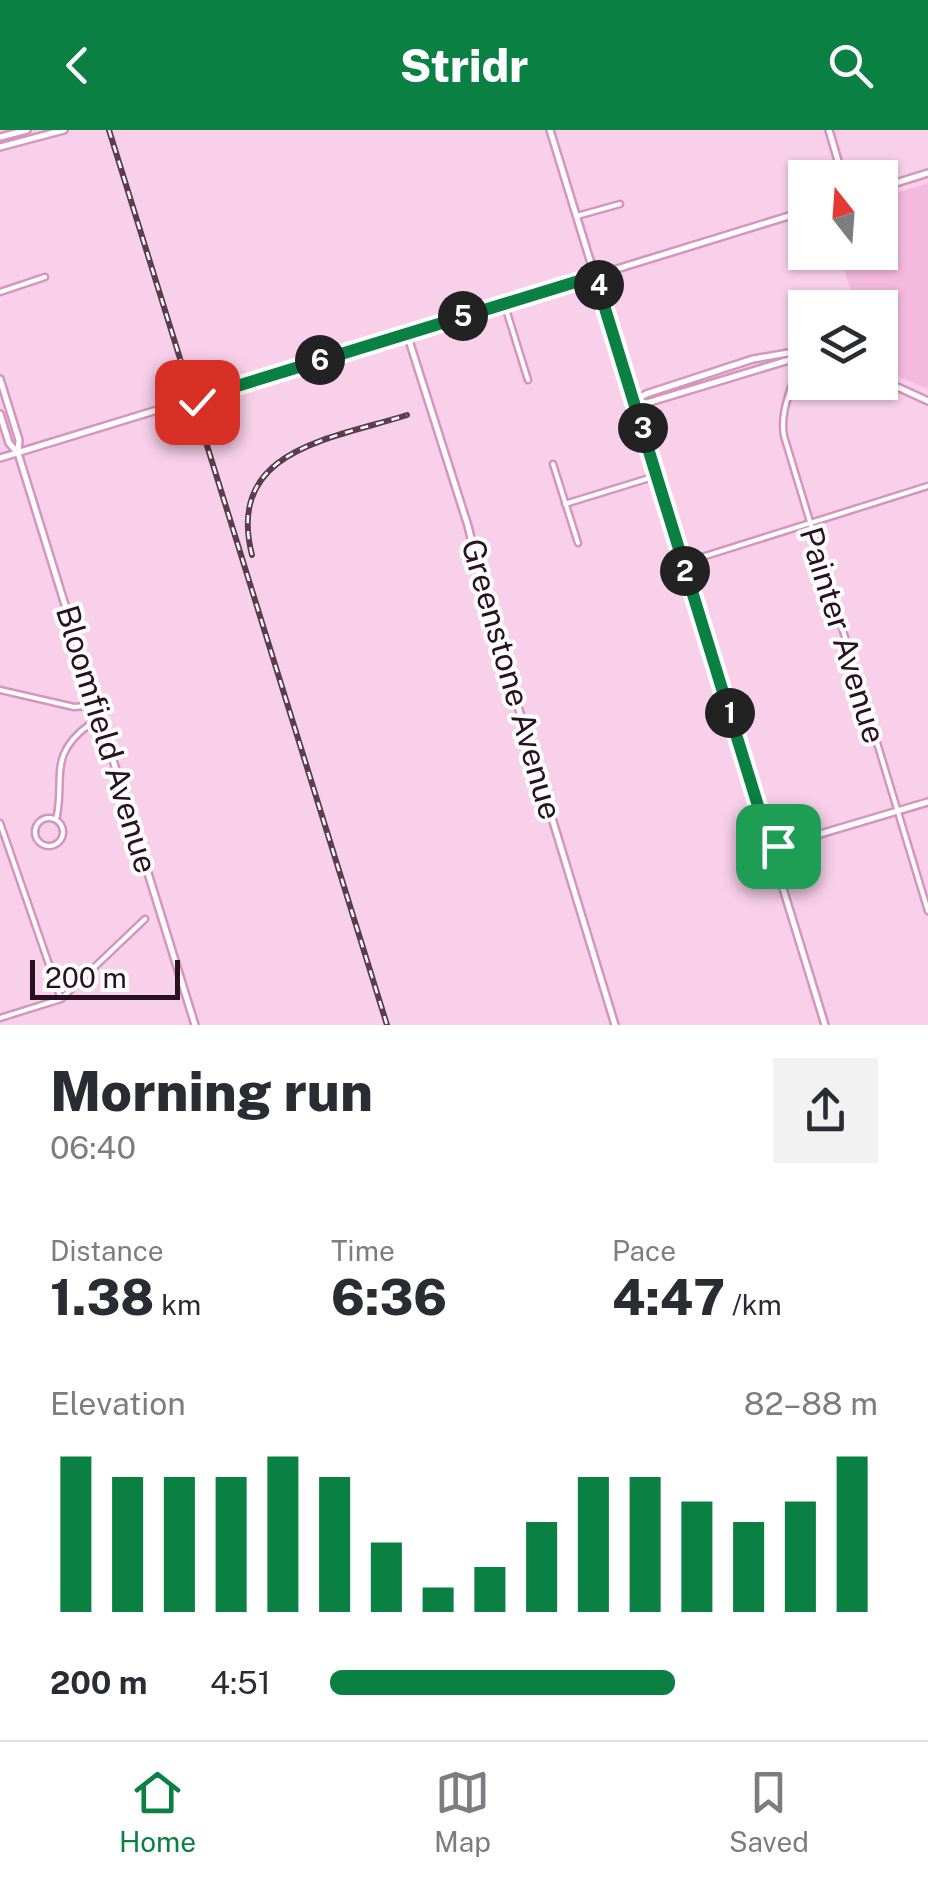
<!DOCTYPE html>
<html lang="en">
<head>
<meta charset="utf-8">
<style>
  :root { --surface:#fff; --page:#f2f2f3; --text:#2b2b33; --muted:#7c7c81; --line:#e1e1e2; --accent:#0b8043 }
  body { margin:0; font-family:"Public Sans",sans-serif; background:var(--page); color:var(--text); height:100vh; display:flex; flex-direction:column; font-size:38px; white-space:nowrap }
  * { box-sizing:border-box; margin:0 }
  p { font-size:32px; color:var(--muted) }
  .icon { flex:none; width:55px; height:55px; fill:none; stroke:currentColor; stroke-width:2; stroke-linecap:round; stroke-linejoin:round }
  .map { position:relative; height:895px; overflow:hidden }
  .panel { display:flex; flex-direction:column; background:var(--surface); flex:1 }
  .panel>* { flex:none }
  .needle { width:65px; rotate:343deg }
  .tools { position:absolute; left:788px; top:30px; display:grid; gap:20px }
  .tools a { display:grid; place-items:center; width:110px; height:110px; border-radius:0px; background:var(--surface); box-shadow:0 2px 8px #0004; font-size:50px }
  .scale { position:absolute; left:30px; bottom:25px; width:150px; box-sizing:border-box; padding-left:10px; border:5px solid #291121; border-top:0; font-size:28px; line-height:35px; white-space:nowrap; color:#291121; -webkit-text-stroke:8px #fff; paint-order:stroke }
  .pin { position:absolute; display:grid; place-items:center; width:85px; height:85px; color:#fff; margin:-42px; border-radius:20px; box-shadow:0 5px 15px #0006 }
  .km { position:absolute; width:50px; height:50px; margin:-25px; border-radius:50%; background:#222; color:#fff; font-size:28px; line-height:50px; text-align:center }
  .round { display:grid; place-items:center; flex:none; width:105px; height:105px; border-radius:0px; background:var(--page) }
  .headline { display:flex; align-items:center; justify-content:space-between; height:170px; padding:0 50px }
  h1 { font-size:55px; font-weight:800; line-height:75px }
  .stats { display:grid; grid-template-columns:repeat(3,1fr); gap:15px; height:170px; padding:10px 50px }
  .stats div { display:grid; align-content:center }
  .stats b { font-size:50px; font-weight:800 }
  .stats small { font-size:28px; font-weight:400 }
  .stats p { font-size:28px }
  .chart { height:280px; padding:20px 50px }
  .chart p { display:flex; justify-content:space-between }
  .chart svg { width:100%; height:180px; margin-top:10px; stroke:var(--accent); stroke-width:6 }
  ul { padding:0 50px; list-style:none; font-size:32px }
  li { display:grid; grid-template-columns:160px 120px 1fr; align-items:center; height:75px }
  li i { height:25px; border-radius:12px; background:var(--accent) }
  header { display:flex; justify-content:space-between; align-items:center; height:130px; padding:0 50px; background:var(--accent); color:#fff; font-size:45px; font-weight:800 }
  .menu { display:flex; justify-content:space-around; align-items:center; height:140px; border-top:2px solid var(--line); background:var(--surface); font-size:28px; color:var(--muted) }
  .menu a { display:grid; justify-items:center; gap:5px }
  .menu .active { color:var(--accent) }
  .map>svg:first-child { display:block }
  .green { fill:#f3bade }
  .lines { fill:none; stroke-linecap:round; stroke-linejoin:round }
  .street-casing { stroke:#d595be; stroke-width:9 }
  .secondary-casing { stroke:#d595be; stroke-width:10 }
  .street { stroke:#fff; stroke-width:4 }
  .secondary { stroke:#fff; stroke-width:5 }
  .rail-casing { stroke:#5a3e50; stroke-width:6 }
  .rail { stroke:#fff; stroke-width:2.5; stroke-dasharray:8; stroke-linecap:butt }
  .route-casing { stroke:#fff; stroke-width:20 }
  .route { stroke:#0b8043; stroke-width:12 }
  .labels { text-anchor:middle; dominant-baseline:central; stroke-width:8; stroke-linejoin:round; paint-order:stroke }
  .street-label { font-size:32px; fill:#291121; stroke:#fff }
</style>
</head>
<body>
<header><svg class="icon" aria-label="back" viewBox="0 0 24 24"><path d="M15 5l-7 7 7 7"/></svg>Stridr<svg class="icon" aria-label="search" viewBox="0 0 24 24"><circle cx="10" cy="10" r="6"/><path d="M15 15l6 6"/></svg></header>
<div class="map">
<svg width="928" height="895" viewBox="0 0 928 895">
  <rect width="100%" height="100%" fill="#f9d0ea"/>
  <path class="green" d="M928,53V259L880,239V178L856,177L839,123L880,122V68Z"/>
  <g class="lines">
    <defs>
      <path id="street" d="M577,86L620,74
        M0,162L45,147
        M504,173L528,250
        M799,227C795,254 779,278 784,306L928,781
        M553,334L578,413
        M565,374L656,346
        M683,433L928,356
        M0,560L74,577L97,575
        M35 702a14 14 0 1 1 28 0a14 14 0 1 1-28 0Z
        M56,690C66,649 46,626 90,594
        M0,693L61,869
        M0,888L61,869L145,789"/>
      <path id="secondary" d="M550,0L825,895
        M829,0L843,48
        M0,7L27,0
        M0,17L64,0
        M880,58L928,43
        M407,204L468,396L488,478L615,895
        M0,249L19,310L18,323L195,895
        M880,249L928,271
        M634,271L646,264L753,229L788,223L805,228
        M634,271L647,273L799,227
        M167,277L171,271L220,256L224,260
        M0,284L9,313L18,323
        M0,328L167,277C184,281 205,270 221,265L224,260L805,81
        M773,718L928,672"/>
    </defs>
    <use href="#street" class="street-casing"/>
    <use href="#secondary" class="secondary-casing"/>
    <use href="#street" class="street"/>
    <use href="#secondary" class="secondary"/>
    <defs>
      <path id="rail" d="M109,0L387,895
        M252,425C225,319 332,309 407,285"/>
    </defs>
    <use href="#rail" class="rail-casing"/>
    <use href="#rail" class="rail"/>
  </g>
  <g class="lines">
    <defs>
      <path id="route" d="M197,272L221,264L224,260L595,146L771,718L778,716"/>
    </defs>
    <use href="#route" class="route-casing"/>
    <use href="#route" class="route"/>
  </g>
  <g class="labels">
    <g class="street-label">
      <text transform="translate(843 505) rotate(73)">Painter Avenue</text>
      <text transform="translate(512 549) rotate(74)">Greenstone Avenue</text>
      <text transform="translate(107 609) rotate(73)">Bloomfield Avenue</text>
    </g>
  </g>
</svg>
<div class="tools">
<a><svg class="needle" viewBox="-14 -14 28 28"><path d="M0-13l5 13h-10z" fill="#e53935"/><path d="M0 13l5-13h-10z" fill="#7c7c81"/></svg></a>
<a><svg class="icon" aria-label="layers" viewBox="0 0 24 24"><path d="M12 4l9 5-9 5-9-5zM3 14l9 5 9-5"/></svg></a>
</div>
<div class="scale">200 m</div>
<div class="pin" style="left:778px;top:716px;background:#1e9e55"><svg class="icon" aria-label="arrive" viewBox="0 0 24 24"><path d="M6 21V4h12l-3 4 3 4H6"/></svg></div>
<div class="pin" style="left:197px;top:272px;background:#d93025"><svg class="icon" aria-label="check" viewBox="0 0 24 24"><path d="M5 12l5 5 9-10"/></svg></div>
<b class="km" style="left:730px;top:583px">1</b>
<b class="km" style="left:685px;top:441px">2</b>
<b class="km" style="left:643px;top:298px">3</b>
<b class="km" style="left:599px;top:155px">4</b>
<b class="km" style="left:463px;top:186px">5</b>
<b class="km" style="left:320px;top:230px">6</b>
</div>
<section class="panel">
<div class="headline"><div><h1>Morning run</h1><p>06:40</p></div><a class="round"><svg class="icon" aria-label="share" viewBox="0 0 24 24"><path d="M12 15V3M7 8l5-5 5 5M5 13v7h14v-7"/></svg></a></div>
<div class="stats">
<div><p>Distance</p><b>1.38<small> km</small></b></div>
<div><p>Time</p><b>6:36</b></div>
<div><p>Pace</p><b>4:47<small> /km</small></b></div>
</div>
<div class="chart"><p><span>Elevation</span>82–88 m</p>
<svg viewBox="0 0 160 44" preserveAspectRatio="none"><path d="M5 44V6M15 44V11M25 44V11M35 44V11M45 44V6M55 44V11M65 44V27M75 44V38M85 44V33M95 44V22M105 44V11M115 44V11M125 44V17M135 44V22M145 44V17M155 44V6"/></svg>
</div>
<ul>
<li><b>200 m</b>4:51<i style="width:63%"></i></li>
</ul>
</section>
<nav class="menu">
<a class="active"><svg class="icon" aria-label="home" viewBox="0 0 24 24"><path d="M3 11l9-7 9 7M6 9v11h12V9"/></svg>Home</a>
<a><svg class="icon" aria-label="map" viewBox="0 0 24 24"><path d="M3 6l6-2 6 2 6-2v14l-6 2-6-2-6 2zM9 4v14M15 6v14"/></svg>Map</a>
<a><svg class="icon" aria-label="saved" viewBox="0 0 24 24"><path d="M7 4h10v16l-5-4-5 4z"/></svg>Saved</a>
</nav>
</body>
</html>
